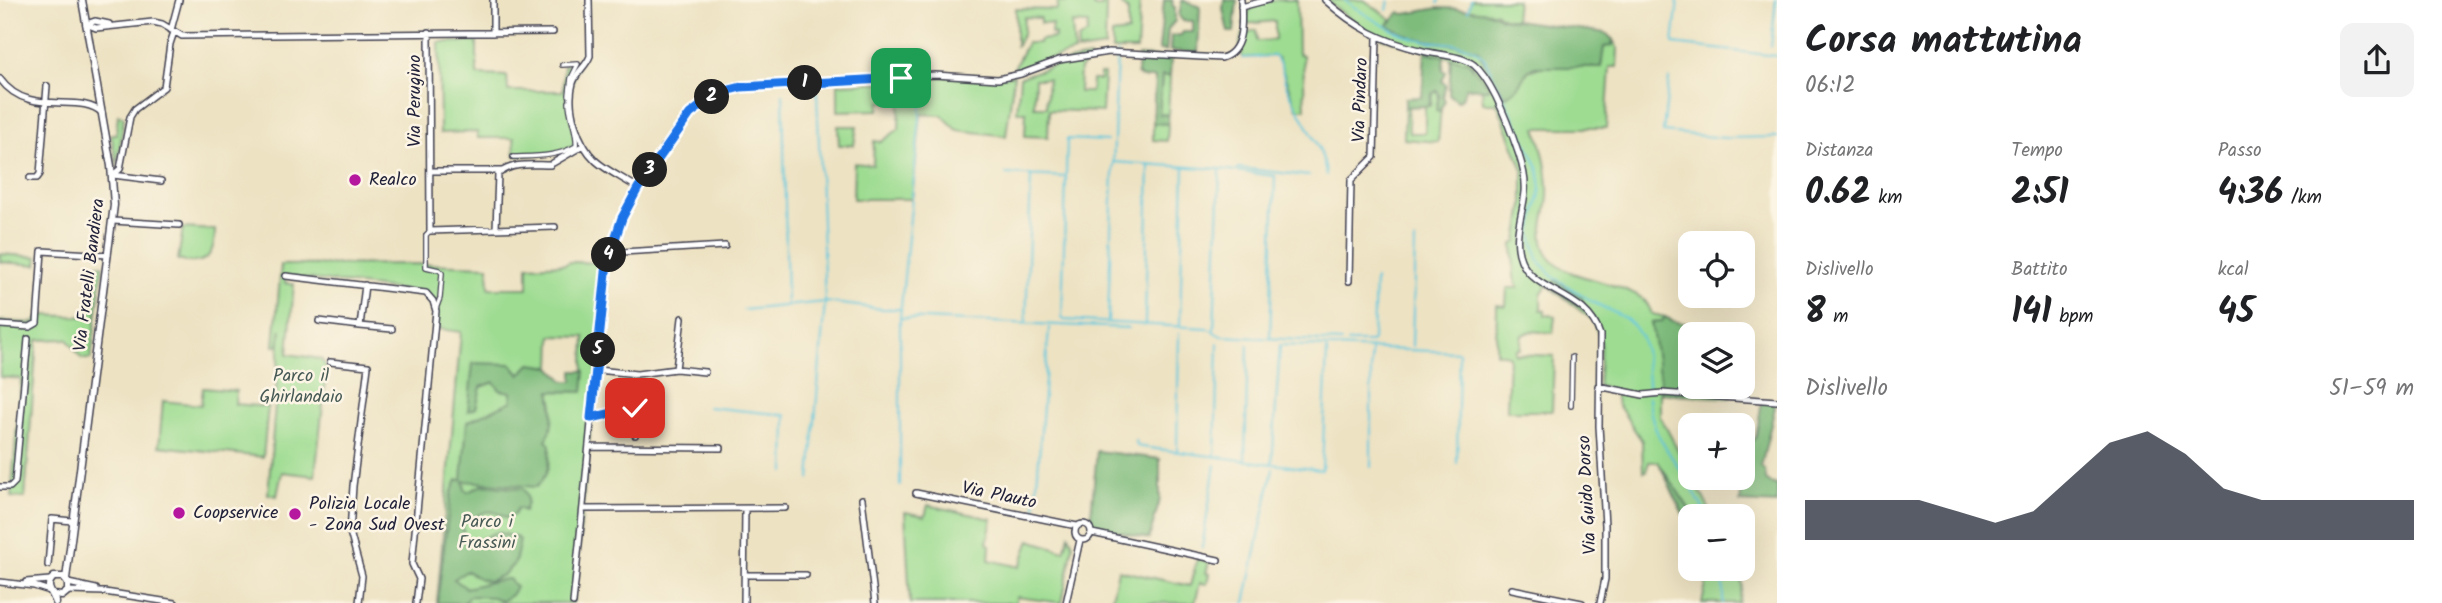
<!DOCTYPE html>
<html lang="it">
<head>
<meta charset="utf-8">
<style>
  :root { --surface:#fff; --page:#f2f2f2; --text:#202124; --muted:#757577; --accent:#111827 }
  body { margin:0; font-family:Kalam,sans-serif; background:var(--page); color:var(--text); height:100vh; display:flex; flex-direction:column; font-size:26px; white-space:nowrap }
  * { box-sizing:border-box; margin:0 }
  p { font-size:23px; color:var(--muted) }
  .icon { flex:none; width:38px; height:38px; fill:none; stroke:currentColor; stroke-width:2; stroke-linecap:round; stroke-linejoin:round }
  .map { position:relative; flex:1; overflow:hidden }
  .sheet { display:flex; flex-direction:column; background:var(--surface); width:665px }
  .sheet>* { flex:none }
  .tools { position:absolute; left:1678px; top:231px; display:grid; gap:14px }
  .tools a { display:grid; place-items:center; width:77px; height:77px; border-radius:14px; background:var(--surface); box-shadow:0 7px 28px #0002; font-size:35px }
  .pin { position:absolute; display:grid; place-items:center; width:60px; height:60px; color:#fff; margin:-30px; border-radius:14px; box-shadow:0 4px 10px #0006 }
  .km { position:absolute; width:35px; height:35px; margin:-18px; border-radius:50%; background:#222; color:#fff; font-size:19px; line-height:35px; text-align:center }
  .round { display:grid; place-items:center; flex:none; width:74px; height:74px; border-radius:14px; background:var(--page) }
  .overview { display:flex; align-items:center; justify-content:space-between; height:119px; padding:0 28px }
  h1 { font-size:38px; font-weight:800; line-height:52px }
  .metrics { display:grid; grid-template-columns:repeat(3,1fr); gap:10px; height:119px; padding:7px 28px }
  .metrics div { display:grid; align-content:center }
  .metrics b { font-size:35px; font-weight:800 }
  .metrics small { font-size:19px; font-weight:400 }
  .metrics p { font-size:19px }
  .chart { height:196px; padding:14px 28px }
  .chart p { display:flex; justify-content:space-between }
  .chart svg { width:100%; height:126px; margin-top:7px; fill:var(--accent); opacity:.7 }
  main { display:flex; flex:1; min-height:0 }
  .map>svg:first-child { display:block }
  .green { fill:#9ddc91; stroke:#607f66; stroke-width:2; fill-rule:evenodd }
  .forest { fill:#7ebc7b; stroke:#506f5b; stroke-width:2 }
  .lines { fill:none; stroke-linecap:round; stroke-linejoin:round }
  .stream { stroke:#61c7de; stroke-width:2 }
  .pedestrian-casing { stroke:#403f4f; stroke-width:6 }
  .minor-casing { stroke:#403f4f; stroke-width:8 }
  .tertiary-casing { stroke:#403f4f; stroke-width:9 }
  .pedestrian { stroke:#fff; stroke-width:3.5 }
  .minor { stroke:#fff; stroke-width:5 }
  .tertiary { stroke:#fff; stroke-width:6 }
  .route-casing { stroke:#fff; stroke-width:14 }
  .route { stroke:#1a73e8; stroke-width:9 }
  .poi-dot { fill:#b5179e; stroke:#fcf5e5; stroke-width:2.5 }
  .labels { text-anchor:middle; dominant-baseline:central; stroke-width:5; stroke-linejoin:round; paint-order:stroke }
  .street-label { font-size:18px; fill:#22223b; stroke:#fcf5e5 }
  .poi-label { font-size:18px; fill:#22223b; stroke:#fcf5e5; text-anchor:start }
  .park-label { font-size:18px; fill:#475a55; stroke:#fcf5e5 }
</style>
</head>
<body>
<main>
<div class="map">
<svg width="1777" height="603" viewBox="0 0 1777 603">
  <rect width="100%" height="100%" fill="#fcf5e5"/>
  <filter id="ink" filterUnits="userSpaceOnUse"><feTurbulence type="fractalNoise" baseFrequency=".0143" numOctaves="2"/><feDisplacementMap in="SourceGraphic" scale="14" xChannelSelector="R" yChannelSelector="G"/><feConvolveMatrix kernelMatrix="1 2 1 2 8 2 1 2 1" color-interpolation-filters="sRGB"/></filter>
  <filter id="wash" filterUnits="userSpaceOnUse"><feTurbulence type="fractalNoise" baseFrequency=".00686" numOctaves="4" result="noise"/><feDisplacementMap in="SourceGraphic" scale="28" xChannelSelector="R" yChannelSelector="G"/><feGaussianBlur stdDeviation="1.57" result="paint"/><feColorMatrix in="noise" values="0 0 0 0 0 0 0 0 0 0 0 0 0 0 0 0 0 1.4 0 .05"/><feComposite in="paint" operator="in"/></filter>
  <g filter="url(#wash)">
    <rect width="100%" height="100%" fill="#ede2c2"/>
    <path class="green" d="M1066,0H1094V7H1102L1103,0H1111L1106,3L1105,47L1077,51L1078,40L1087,34L1088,24L1072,23L1074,52L1013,70L1027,43H1039L1040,40L1055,38V34H1051L1052,24L1040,23V18L1024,17L1023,33L1016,47V9L1057,10L1058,2L1065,3Z
      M1129,0H1140L1137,50H1112V34L1128,32V11L1122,5V2H1129Z
      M1268,0H1297L1298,54L1303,55L1305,109H1297L1278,59L1274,56L1242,58L1240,44L1242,34L1256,30L1257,41L1275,40V21L1243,24L1250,9Z
      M1325,0H1364L1391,19L1388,26L1425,41L1464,46L1478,51L1505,97L1517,88L1528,71L1604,46H1612L1613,40L1618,49L1617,67H1610L1606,128H1536C1543,149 1549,175 1548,197C1546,220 1535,239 1551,259C1567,280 1622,281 1644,300C1647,303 1650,309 1652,314L1665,317L1662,321L1651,322L1660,374V416L1690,473V478H1693L1713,516H1694L1658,462H1649L1646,471L1643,472L1642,441L1617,403L1614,390L1598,386L1601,343L1594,321L1547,285L1541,294V310H1545V315L1555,316L1553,333L1531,331L1522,335L1520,349H1516L1515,354L1554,356L1552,411H1507L1509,355L1496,353L1497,305L1506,306L1507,288H1518L1514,277L1513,244L1517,242L1523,205V170L1497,103H1483L1482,88L1472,64L1373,35Z
      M1471,0H1517L1515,20L1501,17L1496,12L1468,11Z
      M439,42H477V75L507,76L508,91H563L564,65H578C564,99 569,109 577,144C558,156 537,155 515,156L514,138H478L477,132L440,133Z
      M1090,57L1091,59L1080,69L1079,92H1091L1092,80H1100V74H1104L1102,112L1049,110L1048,137L1025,136L1026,112H1017L1020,77L1068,61ZM1035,79H1048L1046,107H1034Z
      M935,75L978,78L1014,75L1006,136L957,130L942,115L921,114L912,199H853L854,163L873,165L874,141L881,142L899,129L901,78Z
      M1162,76H1170L1168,115L1159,114Z
      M894,82L899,85L898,102H880L879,110L838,111V84Z
      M1437,91L1439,95L1437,104L1441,110V107L1438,142L1404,139L1405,107H1408L1409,133H1425V107L1431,105L1432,94Z
      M118,115L124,117L117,166L111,134H116Z
      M1153,123L1168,124L1167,141L1153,140Z
      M838,126H857L854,145H839Z
      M183,228L215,230C215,257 204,267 178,260Z
      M0,254L38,257L37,265L0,262Z
      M569,262L607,263L573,603H437L461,332L433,328L436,311L426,293L286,276L285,283L294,284L288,354L321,359L327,368L315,476L282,472L277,496L268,494L281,329L278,346H274L281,265L424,264L488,266L489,288H528V266L566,264ZM552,336L585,337L583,392L550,391L553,405L546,440L512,401L511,392L495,382L481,387L511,364L520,375L530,364L551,367Z
      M96,264L103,265L91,359H82L67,339L37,340L25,498L11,497L21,379L0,377V321L33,323L42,315L90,317Z
      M1698,326L1732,328V334L1700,333Z
      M1700,387H1730V398L1699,396Z
      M203,388L236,391L235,404L268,407L263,457L159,446L163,401L201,405Z
      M928,505L992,519L987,543L990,545L989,560L1020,567L1030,540L1064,551L1069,535L1073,544L1072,551L1062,603L1017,597L1015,603H910L905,512L925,516Z
      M1197,559L1209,562L1206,573L1209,574L1207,584L1200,583L1195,603H1111L1118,570L1190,586Z
      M1702,569H1740L1742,586L1739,603H1702L1706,585Z"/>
    <path class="forest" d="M1164,0H1172L1173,7H1175V21L1168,29L1166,51L1159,50Z
      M1182,0L1200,7L1198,52L1170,51L1171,36L1181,35L1183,32H1193V21H1183L1179,16Z
      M1224,0H1237L1234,32H1228L1223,9Z
      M1438,8C1451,8 1494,10 1501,18L1606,33L1613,40L1612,46L1604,47L1601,67H1534L1528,71L1517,88L1505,97L1478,50L1464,46L1414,38L1387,26L1399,13L1405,14Z
      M1425,52L1444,56L1443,70L1446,72L1442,81L1446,85L1443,96L1445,101L1439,112L1436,110L1439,95L1437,91L1432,94L1429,106L1405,107V98L1422,97Z
      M1138,56L1171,58L1170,76H1162L1159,114L1168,115V124L1153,123L1155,78H1143L1137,74Z
      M1451,58L1467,61L1489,85L1488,89L1466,88L1462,98L1458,101L1449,95Z
      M1557,281L1582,298L1583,308L1547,285Z
      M1665,317L1673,321L1698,326L1700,333L1706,334H1690V387H1700L1699,396L1662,393L1651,322L1662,321Z
      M473,363L511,364L520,375L530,364L551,367L564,381H573V371H585L583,392L550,391C553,406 555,427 546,440L550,445C549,462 550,475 536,487L464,481L465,490L468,492L482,485L523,489C529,497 528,502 524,511L518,508L514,515L506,518C485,504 481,516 463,524C461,555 484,536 497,532L518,538L520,540L515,563L503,575L489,581L480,579L467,571L454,579L466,588C475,586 503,578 509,579L516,587L511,595L501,601L493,597L469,596L464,603H437L451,493L457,480H462L467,422L512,401L511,392L500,390L494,382L481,387L476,408L468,411Z
      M1762,400L1772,401L1775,407L1761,467L1765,470L1766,480L1770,483L1777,485V504L1740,502L1748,445L1756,437Z
      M1097,451L1160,459V499L1149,539L1090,525Z
      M1660,465L1694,516H1690V529Z"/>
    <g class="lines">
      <path class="stream" d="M1344,0C1368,17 1398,37 1428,41C1447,44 1471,41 1484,58L1538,167L1541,188L1531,232L1538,259L1552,276L1593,302L1625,318L1634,326L1641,336L1645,350L1649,392
        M1678,0L1673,44L1777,56
        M1438,3L1439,0
        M1387,10L1389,0
        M1468,11L1471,0
        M1771,46L1776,0
        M1242,58L1274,56C1282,63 1283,76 1286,85C1297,113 1324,145 1326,175
        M1669,79L1663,132L1726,138L1777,137
        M783,94L787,306
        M1113,162L1220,169L1275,176L1270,338
        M1238,168L1309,176
        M1006,174L1066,177L1062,318L1064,320L1207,328L1221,336L1341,342
        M1066,176L1067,139L1107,141
        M743,310L825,302L817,92
        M901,318L1128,328
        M1108,320L1117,53
        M1026,323L1031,175
        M1145,323L1149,165
        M1180,325L1184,167
        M1214,330L1220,171
        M1348,342H1371L1373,340L1375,279
        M1412,346L1415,240
        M1649,398C1651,433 1667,449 1685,477C1693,489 1700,503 1707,516
        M708,407L786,415L785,472
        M1135,440L1137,446L1142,447L1272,464L1280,345L1459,352L1457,463
        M1177,451L1179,333
        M1215,456L1218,343
        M1245,459L1248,345
        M1273,464L1322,470L1327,350
        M1371,467V350
        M810,479L825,302L882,309H900
        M900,485V317L924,78
        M1035,510L1049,328
        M1202,548L1215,465
        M1723,569V603
        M1245,603L1273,469"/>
    </g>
  </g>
  <g filter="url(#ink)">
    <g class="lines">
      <defs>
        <path id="pedestrian" d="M562,65L578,64L571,78L569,95
          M513,157C536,156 557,157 576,146C578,133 569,116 569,102
          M430,231L426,235V267L439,270L442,273L440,298L436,309
          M1571,406L1572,357"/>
        <path id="minor" d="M493,0V33
          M589,0L590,56C586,67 577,71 573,83C566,108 578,144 596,161C607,171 625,179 638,188
          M1325,0C1356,28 1382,41 1423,51C1438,55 1461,55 1474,65C1493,81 1511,131 1519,155C1523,167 1526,180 1525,192C1523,214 1512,238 1521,260C1534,294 1587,292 1600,335L1599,426L1605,525V579L1600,603
          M1241,7L1268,0
          M86,24L96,28L153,22L162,24L182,36L553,32
          M86,24L95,21L109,24
          M171,30L179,0
          M429,32L430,231L555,227
          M0,79C29,119 80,91 102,113
          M553,163L584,145
          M433,171H503
          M113,175L120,169L130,117L135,109L164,87L170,44L174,32
          M113,175L161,181
          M30,178H37L40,174L47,86
          M113,221L179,225
          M496,229L498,174C514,162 530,165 550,165
          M610,250L622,252L725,246
          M286,276L426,293L433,301L436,311L412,564L419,579L416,603
          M1349,281L1351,180L1374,157L1377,37
          M365,285L360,326L392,329
          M319,321L360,326
          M0,325L30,327L37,323L42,251L108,255
          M330,362L368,366L353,486L350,532L362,576L359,603
          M676,369L682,318
          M597,370L637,374L676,369L705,372
          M1598,386L1643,395L1662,393L1777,401
          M591,418L635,407V435
          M589,447L721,448
          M0,487H10L15,482L28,339
          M916,493L1077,526
          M862,499L875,603
          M583,509L785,508
          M1075 532a8 8 0 1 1 16 0a8 8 0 1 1-16 0Z
          M1092,533L1218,560
          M48,565L52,519L72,521
          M745,575H806
          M0,582L34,586L50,591
          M26,582L50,580
          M68,583L96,589
          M1512,589L1582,603
          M68,591L105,592L175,603
          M573,603C581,526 589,448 596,371C600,331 599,288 610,250C621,210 673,124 707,100C717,93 729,89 741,87L935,75L998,79L1021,74L1059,60L1109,52L1221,58C1245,52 1242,20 1241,0
          M744,603L745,509
          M1066,603L1080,540"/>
        <path id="tertiary" d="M66,579L114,205L111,166L82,0
          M54,595L62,596L68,591V583L63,577H54C43,586 53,593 56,603"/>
      </defs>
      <use href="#pedestrian" class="pedestrian-casing"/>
      <use href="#minor" class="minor-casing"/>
      <use href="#tertiary" class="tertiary-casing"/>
      <use href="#pedestrian" class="pedestrian"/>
      <use href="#minor" class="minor"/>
      <use href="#tertiary" class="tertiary"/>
    </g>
  </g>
  <g class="lines" filter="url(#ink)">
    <defs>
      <path id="route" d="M635,408L591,418L607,263L622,218L638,188L690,114L718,93L741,87L901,78"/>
    </defs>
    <use href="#route" class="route-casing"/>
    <use href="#route" class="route"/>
  </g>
  <g class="poi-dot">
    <circle cx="355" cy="180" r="7"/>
    <circle cx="179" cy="513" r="7"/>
    <circle cx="295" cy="514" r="7"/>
  </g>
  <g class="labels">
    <g class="street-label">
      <text transform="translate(1361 100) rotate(-88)">Via Pindaro</text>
      <text transform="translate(415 101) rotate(-90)">Via Perugino</text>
      <text transform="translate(90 275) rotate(-83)">Via Fratelli Bandiera</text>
      <text transform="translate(1588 495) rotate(-93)">Via Guido Dorso</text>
      <text transform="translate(999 496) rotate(12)">Via Plauto</text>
    </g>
    <g class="poi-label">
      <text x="369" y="180">Realco</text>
      <text x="309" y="504">Polizia Locale<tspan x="309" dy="21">- Zona Sud Ovest</tspan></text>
      <text x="193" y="513">Coopservice</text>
    </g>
    <g class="park-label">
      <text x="301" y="376">Parco il<tspan x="301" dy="21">Ghirlandaio</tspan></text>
      <text x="487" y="522">Parco i<tspan x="487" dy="21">Frassini</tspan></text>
    </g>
  </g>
</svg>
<div class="tools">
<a><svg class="icon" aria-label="locate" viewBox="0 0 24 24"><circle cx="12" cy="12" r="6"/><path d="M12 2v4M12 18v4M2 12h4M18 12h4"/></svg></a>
<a><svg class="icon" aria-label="layers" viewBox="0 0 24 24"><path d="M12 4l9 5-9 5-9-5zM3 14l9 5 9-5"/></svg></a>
<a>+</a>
<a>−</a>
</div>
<div class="pin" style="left:901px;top:78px;background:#1e9e55"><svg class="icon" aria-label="arrive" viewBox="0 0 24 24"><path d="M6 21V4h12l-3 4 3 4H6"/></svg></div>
<div class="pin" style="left:635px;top:408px;background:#d93025"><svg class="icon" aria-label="check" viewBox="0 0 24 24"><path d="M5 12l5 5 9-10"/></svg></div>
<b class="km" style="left:805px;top:83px">1</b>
<b class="km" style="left:712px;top:97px">2</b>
<b class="km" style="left:650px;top:170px">3</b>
<b class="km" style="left:609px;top:255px">4</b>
<b class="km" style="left:598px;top:350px">5</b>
</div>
<section class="sheet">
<div class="overview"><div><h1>Corsa mattutina</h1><p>06:12</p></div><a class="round"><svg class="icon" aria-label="share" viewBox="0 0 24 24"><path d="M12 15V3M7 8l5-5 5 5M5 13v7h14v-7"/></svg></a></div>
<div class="metrics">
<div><p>Distanza</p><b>0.62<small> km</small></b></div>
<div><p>Tempo</p><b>2:51</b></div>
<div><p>Passo</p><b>4:36<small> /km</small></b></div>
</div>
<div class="metrics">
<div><p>Dislivello</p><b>8<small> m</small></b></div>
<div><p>Battito</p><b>141<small> bpm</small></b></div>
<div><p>kcal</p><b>45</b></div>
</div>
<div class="chart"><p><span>Dislivello</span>51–59 m</p>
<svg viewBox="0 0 160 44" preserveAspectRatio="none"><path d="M0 44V30L10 30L20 30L30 30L40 34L50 38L60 34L70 22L80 10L90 6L100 14L110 26L120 30L130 30L140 30L150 30L160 30V44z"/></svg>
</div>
</section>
</main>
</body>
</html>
